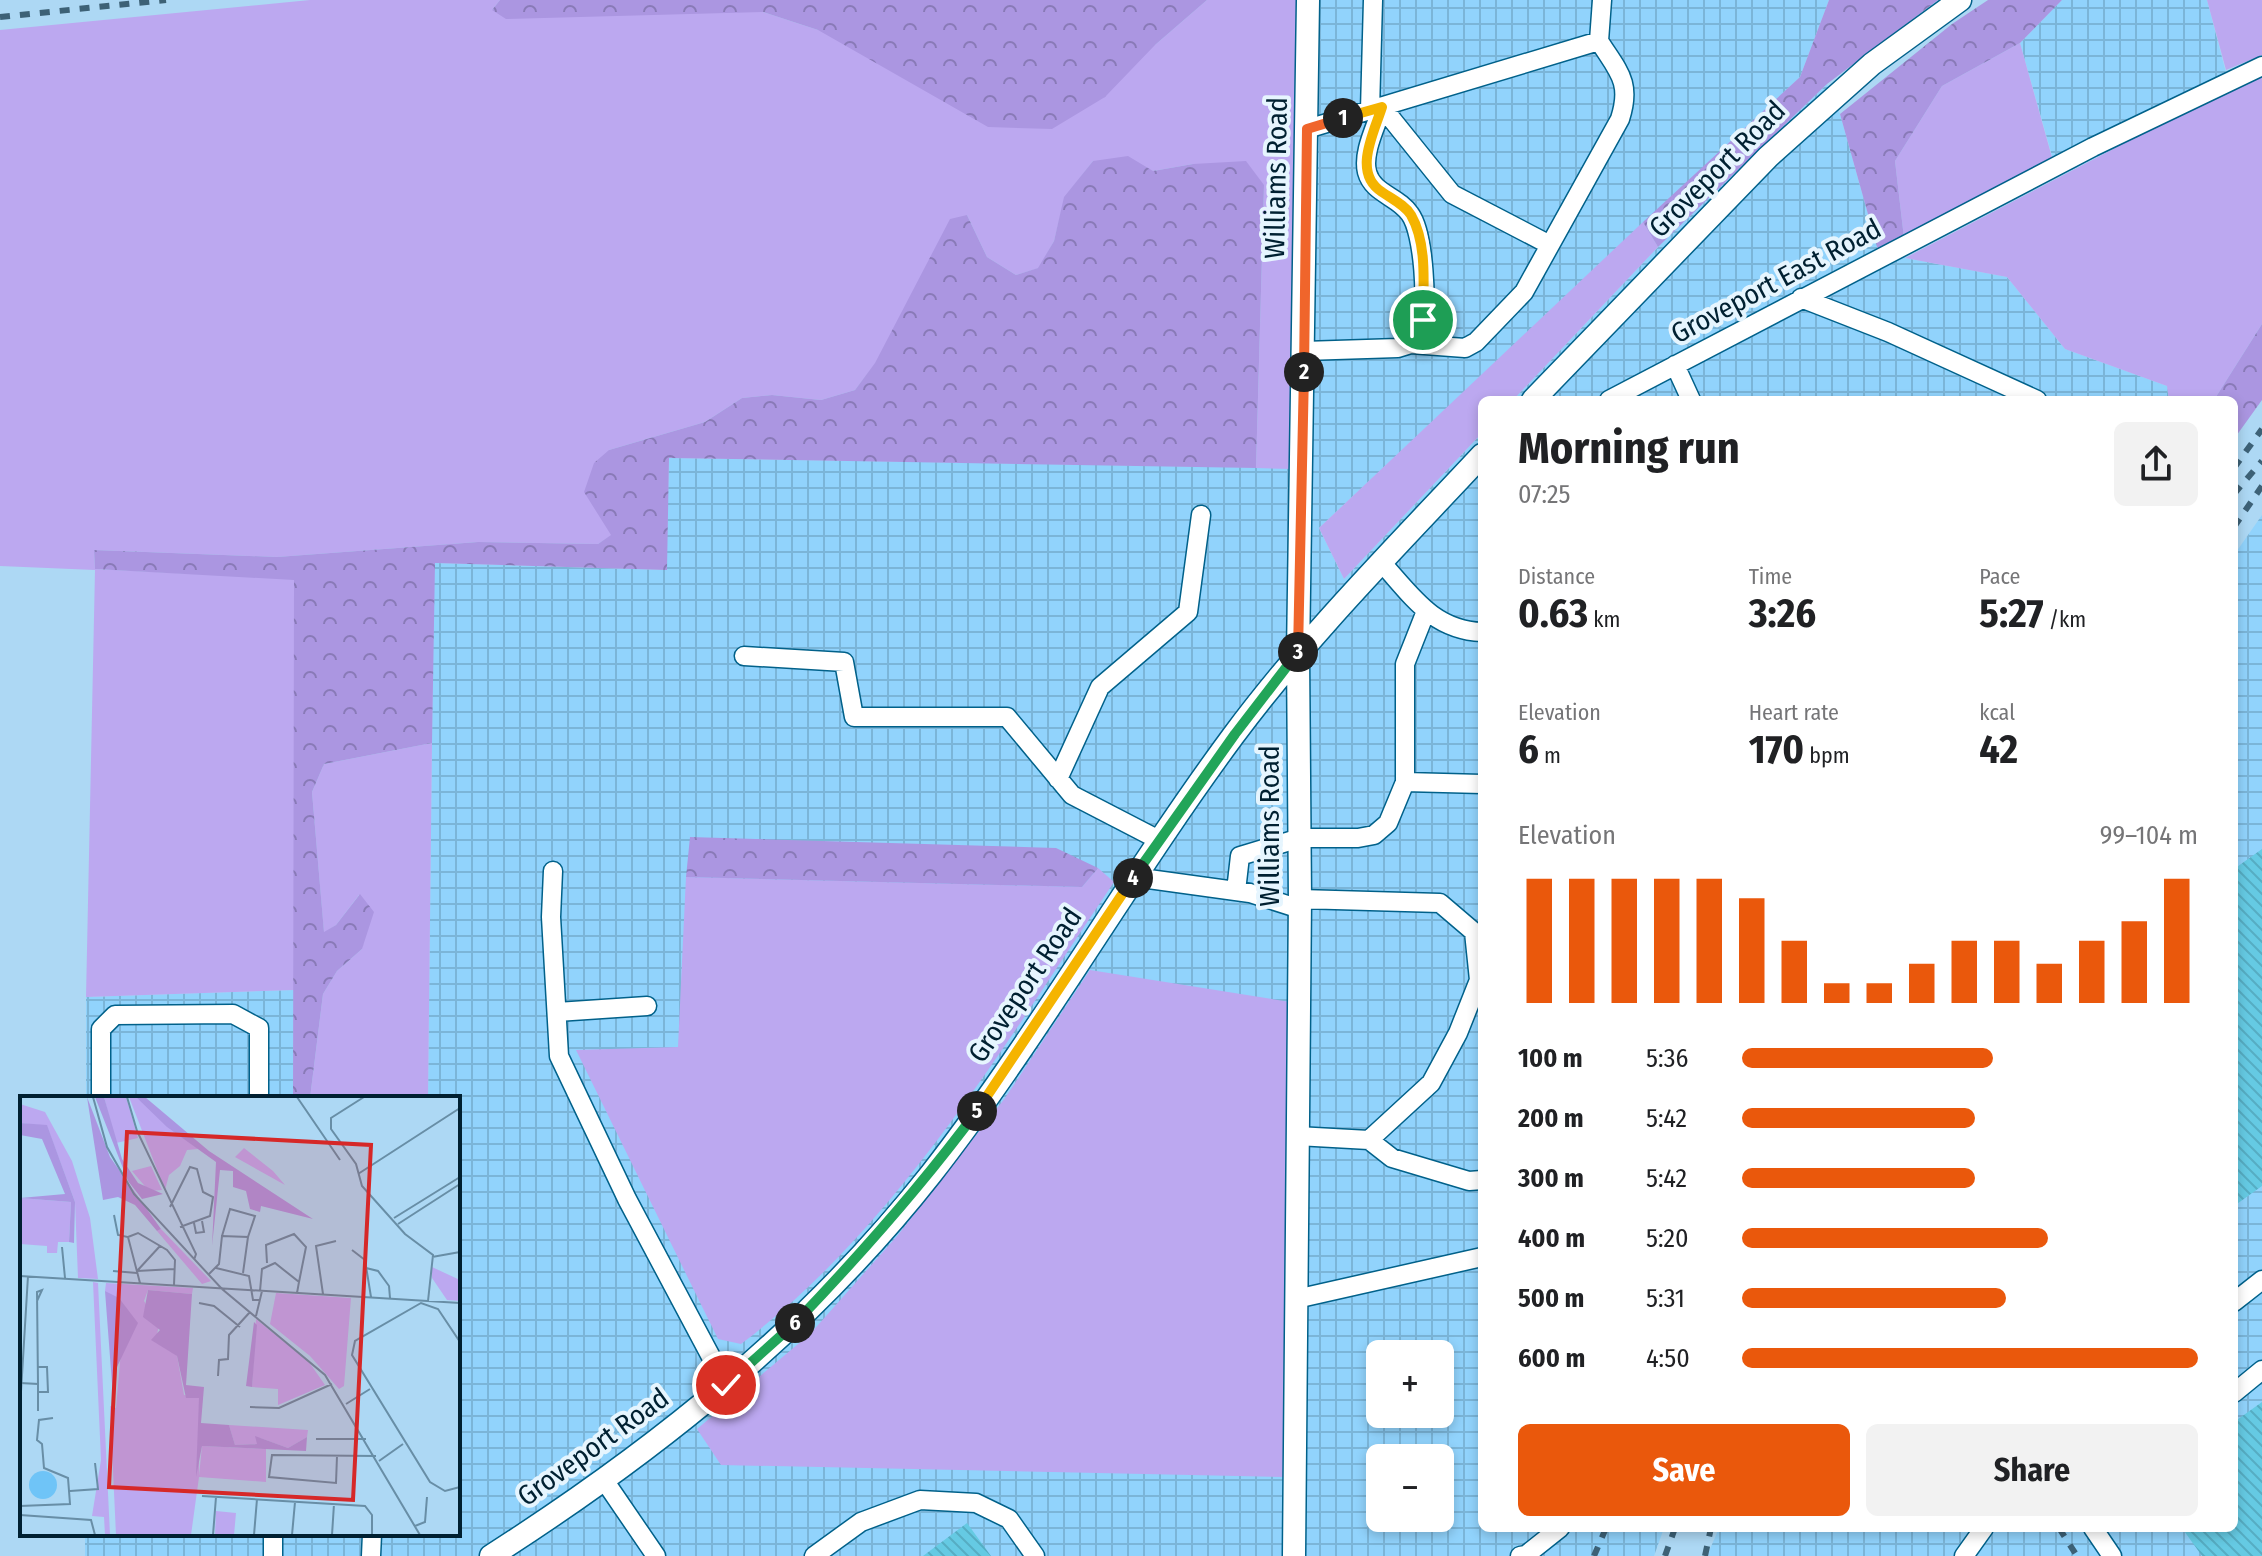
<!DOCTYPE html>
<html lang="en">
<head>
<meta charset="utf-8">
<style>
  :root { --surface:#fff; --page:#f2f2f2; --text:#202124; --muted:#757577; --accent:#ea580c }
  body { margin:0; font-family:"Fira Sans Condensed",sans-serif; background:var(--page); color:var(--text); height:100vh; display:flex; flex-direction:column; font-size:30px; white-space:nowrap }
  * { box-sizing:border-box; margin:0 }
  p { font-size:26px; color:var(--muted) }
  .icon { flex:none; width:44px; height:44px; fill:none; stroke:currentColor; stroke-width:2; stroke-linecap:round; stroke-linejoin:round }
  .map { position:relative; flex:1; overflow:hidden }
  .side { position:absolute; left:1478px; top:396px; width:760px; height:1136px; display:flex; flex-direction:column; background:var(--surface); border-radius:12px; box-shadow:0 4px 12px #0003 }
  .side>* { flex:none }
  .tools { position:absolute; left:1366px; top:1340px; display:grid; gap:16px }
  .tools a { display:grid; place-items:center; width:88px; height:88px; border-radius:12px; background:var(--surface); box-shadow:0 4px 12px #0003; font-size:40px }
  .pin { position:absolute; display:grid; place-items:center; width:68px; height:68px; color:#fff; margin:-34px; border:4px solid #fff; border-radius:50%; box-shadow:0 2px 8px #0007 }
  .km { position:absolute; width:40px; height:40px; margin:-20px; border-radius:50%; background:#222; color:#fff; font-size:22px; line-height:40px; text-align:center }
  .round { display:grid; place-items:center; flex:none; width:84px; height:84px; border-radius:12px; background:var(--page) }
  .headline { display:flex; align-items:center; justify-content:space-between; height:136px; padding:0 40px }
  h1 { font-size:44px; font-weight:700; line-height:60px }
  .stats { display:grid; grid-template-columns:repeat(3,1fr); gap:12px; height:136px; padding:8px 40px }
  .stats div { display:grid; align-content:center }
  .stats b { font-size:40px; font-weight:700 }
  .stats small { font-size:22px; font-weight:400 }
  .stats p { font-size:22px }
  .chart { height:224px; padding:16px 40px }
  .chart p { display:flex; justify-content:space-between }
  .chart svg { width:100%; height:144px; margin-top:8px; stroke:var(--accent); stroke-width:6 }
  .button { display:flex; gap:16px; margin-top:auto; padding:16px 40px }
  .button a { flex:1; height:92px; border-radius:12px; background:var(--accent); color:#fff; font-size:32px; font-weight:700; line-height:92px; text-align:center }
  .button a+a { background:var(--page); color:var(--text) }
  ul { padding:0 40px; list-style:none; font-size:26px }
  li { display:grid; grid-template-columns:128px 96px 1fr; align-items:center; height:60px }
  li i { height:20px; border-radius:10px; background:var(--accent) }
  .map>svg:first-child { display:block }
  .industrial { fill:url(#industrial-grid); fill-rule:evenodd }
  .grass { fill:#bca8f0 }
  .forest { fill:url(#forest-crowns) }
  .building { fill:url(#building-back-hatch) }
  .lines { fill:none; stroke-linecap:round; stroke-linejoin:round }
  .minor-casing { stroke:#01618a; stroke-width:21 }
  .major-casing { stroke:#01618a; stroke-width:25 }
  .minor { stroke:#fff; stroke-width:18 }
  .major { stroke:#fff; stroke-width:22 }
  .rail { stroke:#3d6176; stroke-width:6; stroke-dasharray:10 10; stroke-linecap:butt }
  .split-1-casing { stroke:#fff; stroke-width:16 }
  .split-2-casing { stroke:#fff; stroke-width:16 }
  .split-3-casing { stroke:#fff; stroke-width:16 }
  .split-4-casing { stroke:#fff; stroke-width:16 }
  .split-5-casing { stroke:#fff; stroke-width:16 }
  .split-6-casing { stroke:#fff; stroke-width:16 }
  .split-7-casing { stroke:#fff; stroke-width:16 }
  .split-1 { stroke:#f5b400; stroke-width:10 }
  .split-2 { stroke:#f0652b; stroke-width:10 }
  .split-3 { stroke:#f0652b; stroke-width:10 }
  .split-4 { stroke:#22a559; stroke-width:10 }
  .split-5 { stroke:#f5b400; stroke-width:10 }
  .split-6 { stroke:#22a559; stroke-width:10 }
  .split-7 { stroke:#22a559; stroke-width:10 }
  .labels { text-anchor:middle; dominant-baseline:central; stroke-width:8; stroke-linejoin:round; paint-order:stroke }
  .street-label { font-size:28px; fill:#002031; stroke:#e6f5fe }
  .inset-road { fill:none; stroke:#688ea6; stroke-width:2 }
  .view { fill:#d62828; fill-opacity:0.15; stroke:#d62828; stroke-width:4 }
  .inset-edge { fill:none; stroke:#002031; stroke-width:4 }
</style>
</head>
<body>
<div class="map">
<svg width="2262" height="1556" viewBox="0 0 2262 1556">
  <defs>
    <pattern id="industrial-grid" width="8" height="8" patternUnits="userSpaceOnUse" patternTransform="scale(2)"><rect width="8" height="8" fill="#91d3fc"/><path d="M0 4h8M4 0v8" fill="none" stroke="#7bb5d8"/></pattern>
    <pattern id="forest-crowns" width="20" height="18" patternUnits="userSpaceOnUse" patternTransform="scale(2)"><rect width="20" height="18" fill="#ab96e1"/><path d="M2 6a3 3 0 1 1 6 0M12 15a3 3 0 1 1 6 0" fill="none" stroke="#897ab7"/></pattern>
    <pattern id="building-back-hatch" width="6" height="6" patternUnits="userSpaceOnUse" patternTransform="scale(2)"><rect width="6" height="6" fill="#65cae3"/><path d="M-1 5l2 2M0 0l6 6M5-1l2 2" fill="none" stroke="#56adc3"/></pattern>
  </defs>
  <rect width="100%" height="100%" fill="#add8f4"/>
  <path class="industrial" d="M1298,0H1829L1800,77L1319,528L1344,579L1482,433V1528H1664L1654,1556H85V1534H458V1098H428L434,563L666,570L669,458L1293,468ZM1380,1354H1440V1414H1380ZM1380,1458H1440V1518H1380Z
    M2062,0H2207L2230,88L2058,177L2020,43Z
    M1827,84L1840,114L1878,250L1904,238L1905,258L2007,277L2065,349L2167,386L2169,400H1513L1658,247Z
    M2262,515V1556H1707L1719,1528H2234V555Z
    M294,990L293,1098H86V997Z"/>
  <path class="grass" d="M310,0H500L492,10L763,12L818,30L1155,45L1207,0H1298L1293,469L1256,468L1264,185L1193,164L1153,171L1093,161L1065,197L1054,241L1039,268L1016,275L987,257L967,215L875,364L855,390L821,400L772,395L742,398L705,422L609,450L602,518L612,535L598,544L478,542L277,557L94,550L95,569L294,579V990L86,997L95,570L0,566V30Z
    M2207,0H2262V55L2226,70Z
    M2020,43L2053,161L1904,238L1895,161L1942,86Z
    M2262,75V324L2214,400H2169L2167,386L2065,349L2007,277L1905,258L2230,88Z
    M1643,222L1658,247L1513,400H1482V433L1344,579L1319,528Z
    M432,743L428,1098H310L323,994L337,971L362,949L359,895L336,925L324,933L312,792L324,764Z
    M1098,868L1114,882C1006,1042 898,1226 741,1344L718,1339L576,1050L678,1047L686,877L1082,887Z
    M1090,970L1290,1002L1285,1477L721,1465L697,1429L810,1334L898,1235L1005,1098Z"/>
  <path class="forest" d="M500,0H1207L1155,45L1105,97L1052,129L988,127L818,30L763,12L506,19L492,10Z
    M1829,0H1938L1827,84L1658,247L1643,222L1800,77Z
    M1988,0H2062L2020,43L1942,86L1895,161L1904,238L1878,250L1840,114L1952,24Z
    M1128,156L1153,171L1193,164L1246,161L1264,185L1256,468L669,458L667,570L435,563L432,743L324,764L312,792L324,932L336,925L360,894L374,912L362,949L337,971L323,994L310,1098H293L294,580L95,569L94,550L277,557L478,542L598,544L611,535L584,492L594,463L609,450L705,422L742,398L772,395L821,400L855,390L875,363L950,219L967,215L987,257L1016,275L1038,268L1054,241L1064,197L1093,161Z
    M2262,324V400L2234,439V400H2214Z
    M690,837L1056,848L1098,868L1082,887L686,877Z"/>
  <path class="building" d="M2262,849V1186L2234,1206V869Z
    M2262,1402V1556H2202L2182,1528H2234V1422Z
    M967,1523L991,1556H923Z"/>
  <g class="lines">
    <defs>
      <path id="minor" d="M1382,107C1377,125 1362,152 1367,172C1373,194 1398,196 1410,214C1424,233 1428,306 1421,329C1419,335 1415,339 1411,344
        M1382,107L1452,194L1550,245
        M1370,110L1373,0
        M1307,129L1599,41L1602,0
        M1801,298L1888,332L2037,400
        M1304,351L1398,348L1411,344L1465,348L1476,342L1524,292L1620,119C1632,82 1618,71 1599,41
        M1675,365L1691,400
        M1609,400L2093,147L2262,66
        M1382,563C1412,596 1433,630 1482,632
        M744,656L844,662L854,717H1007L1072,795L1159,840
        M1058,779L1100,687L1188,612L1201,515
        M1405,782L1482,784
        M553,871L551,917L559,1056L627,1199L726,1385
        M1134,877L1250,893L1300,909
        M1236,891L1240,856L1300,838H1358L1374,835L1388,823L1405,782V664L1426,611
        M557,1012L647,1006
        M101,1098V1029L115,1015L233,1014L259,1028V1098
        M1297,1136L1369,1140L1431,1083L1458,1033L1479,980L1474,932L1440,903L1300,899
        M1369,1140L1392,1158L1469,1181L1482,1180
        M1296,1299L1482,1257
        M2234,1302L2262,1280
        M2234,1393L2262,1370
        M604,1480L656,1556
        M2093,1528L2112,1556
        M273,1556V1534
        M371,1556L372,1534
        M814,1556L861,1522L920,1500L976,1503L1009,1519L1035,1556
        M1520,1556L1526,1555L1560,1528
        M1964,1556L1984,1528"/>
      <path id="major" d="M1533,400L1768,157L1872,64L1960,0
        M491,1556C655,1451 810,1328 931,1174C1040,1034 1128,878 1233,736C1308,635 1397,546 1482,455
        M1294,1556L1300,899L1298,654L1308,0"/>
    </defs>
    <use href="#minor" class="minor-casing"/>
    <use href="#major" class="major-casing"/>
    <use href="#minor" class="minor"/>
    <use href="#major" class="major"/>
    <path class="rail" d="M0,17L166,0
      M2234,468L2262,429
      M2234,494L2262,461
      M2234,527L2262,486
      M2059,1528L2077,1556
      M1594,1556L1606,1528
      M1665,1556L1675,1528
      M1705,1556L1711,1528"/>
  </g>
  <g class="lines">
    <defs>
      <path id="split-1" d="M1343,118L1382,107C1374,133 1352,173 1382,192C1392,199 1405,205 1411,215C1428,245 1423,287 1423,320"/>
      <path id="split-2" d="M1304,372L1307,129L1343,118"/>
      <path id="split-3" d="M1298,652L1304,372"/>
      <path id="split-4" d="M1133,878L1235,734L1298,652"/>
      <path id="split-5" d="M977,1111L1133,878"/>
      <path id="split-6" d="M795,1323C861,1254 920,1188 977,1111"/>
      <path id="split-7" d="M726,1385L795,1323"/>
    </defs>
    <use href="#split-1" class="split-1-casing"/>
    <use href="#split-2" class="split-2-casing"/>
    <use href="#split-3" class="split-3-casing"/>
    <use href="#split-4" class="split-4-casing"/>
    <use href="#split-5" class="split-5-casing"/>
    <use href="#split-6" class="split-6-casing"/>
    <use href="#split-7" class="split-7-casing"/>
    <use href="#split-1" class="split-1"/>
    <use href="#split-2" class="split-2"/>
    <use href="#split-3" class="split-3"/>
    <use href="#split-4" class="split-4"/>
    <use href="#split-5" class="split-5"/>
    <use href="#split-6" class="split-6"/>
    <use href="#split-7" class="split-7"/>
  </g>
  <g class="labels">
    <g class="street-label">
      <text transform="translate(1717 169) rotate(-45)">Groveport Road</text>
      <text transform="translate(1276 178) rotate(-89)">Williams Road</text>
      <text transform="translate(1776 281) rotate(-28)">Groveport East Road</text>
      <text transform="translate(1269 826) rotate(-90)">Williams Road</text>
      <text transform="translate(1025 985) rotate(-56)">Groveport Road</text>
      <text transform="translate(593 1447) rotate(-36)">Groveport Road</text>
    </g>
  </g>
  <g transform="translate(20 1096)">
    <rect width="440" height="440" fill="#add8f4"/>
    <path d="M84,1H106L118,42L96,47ZM109,1H116L178,53L167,54L160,70L149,79L145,94ZM0,8L25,16L52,65L70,122L78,183L58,182L55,106L27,30L0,27ZM224,52L253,75L265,89L215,61ZM131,70L142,94L129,95L112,75ZM0,102L51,106L49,146H38L37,157H27V150L0,148ZM141,133L191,185L182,188L137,135ZM412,171L440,184V205L427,204L412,182ZM73,186L78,187L90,439H85L84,421L72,420L81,364ZM86,187L173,192L172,198L128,194L124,205L139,230L137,238L157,260L164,299L179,302V380L182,350L246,353V386L179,381L171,439H96L90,310L96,312L105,210L85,195ZM256,197L331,202L324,290L319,293L290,260L250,228ZM236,223L289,266L305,289L258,309V293L232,291ZM209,329L288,334L287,341L268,352L240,342L238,348L215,349ZM196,415L216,417L214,439H195Z" fill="#bca8f0"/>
    <path d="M67,1L90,61L141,133L137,135L115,109L98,101L83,104ZM75,1H84L102,63L118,87L143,98L122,103L108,85ZM116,1H125L189,55L293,123L241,110L240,116L230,113L226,95L213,91V75L200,74L192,150L196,66L147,31ZM0,27L27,29L55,106L54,147L49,146L51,106L0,102L45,98L22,43L0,39ZM128,194L172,198L166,289L184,291L181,327L209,329L215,349L237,348L235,340L268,352L287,341L286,355L182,350L176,381L179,302H166L157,260L131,244L140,234L123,221ZM85,195L99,202L118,227L97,271L94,314ZM234,226L237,229L232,291L226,290Z" fill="#ab96e1"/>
    <path d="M9 389a14 14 0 1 1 28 0a14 14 0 1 1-28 0Z" fill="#6fc4f7"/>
    <path class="inset-road" d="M73,1L87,51L114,98L202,193L305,279L400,439M107,1L117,35L176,158L174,164M277,1L320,64M344,1L311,22V33L336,68L342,90L385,138L413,159L408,205M338,78L440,12M150,111L170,71L177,73L183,96L193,101L190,120L160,131M94,119L98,139L108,141L120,187M374,122L440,81M174,127L176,137L184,136L182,125M378,128L440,88M202,140L210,113L235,120L228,141M108,141L118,137L147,154L155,164L154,189M42,151L45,182M332,154L345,164L351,201M412,161L440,156M247,167L246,149L274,138L286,151L279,186M196,172L229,180L233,204H239M346,172L358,175L369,190L370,202M93,175L117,177M117,175L154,173M117,175L140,150M188,179L199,168L202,140L228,141L223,177M0,180L440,207M240,195L242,173L255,167L279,186L277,197M303,198L296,150L316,145M17,205L22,194L17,196L18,288M179,207L194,210L220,231M236,220L242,195M440,246L418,213L401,207L335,245L332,259L410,386L425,395L440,391M18,271H27L28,296H18M198,280L199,264L208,263L209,239L230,216M0,287L18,288V315M326,308L350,293M230,311L259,312L312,288M0,312L8,180M296,343H346M317,360L316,387L249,381L252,359L356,360M359,365L383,348M50,395L78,393L75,367M182,400L345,410L352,419V439M0,410L50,408L48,382L24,372L22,348L17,344L19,324L33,322M0,419L71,424L75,439M395,430L405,426L407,401M193,439L196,401M234,439L237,403M272,439L275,406M312,439L314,408"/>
    <path class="view" d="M107,36L351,49L333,404L89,391Z"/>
    <rect width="440" height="440" class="inset-edge"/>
  </g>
</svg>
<div class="tools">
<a>+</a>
<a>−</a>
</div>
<div class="pin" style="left:1423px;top:320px;background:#1e9e55"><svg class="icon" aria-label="arrive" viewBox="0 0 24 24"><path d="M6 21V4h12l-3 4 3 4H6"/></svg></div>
<div class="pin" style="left:726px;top:1385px;background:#d93025"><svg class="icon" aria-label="check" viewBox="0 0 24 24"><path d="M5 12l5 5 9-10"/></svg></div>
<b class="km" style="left:1343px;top:118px">1</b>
<b class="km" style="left:1304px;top:372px">2</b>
<b class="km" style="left:1298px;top:652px">3</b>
<b class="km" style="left:1133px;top:878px">4</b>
<b class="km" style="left:977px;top:1111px">5</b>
<b class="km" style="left:795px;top:1323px">6</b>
<section class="side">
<div class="headline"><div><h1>Morning run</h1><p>07:25</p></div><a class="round"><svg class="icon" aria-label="share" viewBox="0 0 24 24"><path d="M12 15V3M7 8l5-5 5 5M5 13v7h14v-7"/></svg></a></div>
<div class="stats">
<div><p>Distance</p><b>0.63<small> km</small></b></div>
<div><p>Time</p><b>3:26</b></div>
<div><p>Pace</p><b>5:27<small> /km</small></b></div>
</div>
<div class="stats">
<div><p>Elevation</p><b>6<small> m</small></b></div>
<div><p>Heart rate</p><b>170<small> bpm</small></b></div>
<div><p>kcal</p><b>42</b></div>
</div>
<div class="chart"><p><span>Elevation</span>99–104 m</p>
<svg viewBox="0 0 160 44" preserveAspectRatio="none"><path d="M5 44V6M15 44V6M25 44V6M35 44V6M45 44V6M55 44V12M65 44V25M75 44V38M85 44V38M95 44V32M105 44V25M115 44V25M125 44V32M135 44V25M145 44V19M155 44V6"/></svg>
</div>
<ul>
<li><b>100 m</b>5:36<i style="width:55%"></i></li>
<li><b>200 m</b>5:42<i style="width:51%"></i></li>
<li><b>300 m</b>5:42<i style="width:51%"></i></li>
<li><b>400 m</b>5:20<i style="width:67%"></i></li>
<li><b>500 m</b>5:31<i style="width:58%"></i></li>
<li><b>600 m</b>4:50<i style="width:100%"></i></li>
</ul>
<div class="button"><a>Save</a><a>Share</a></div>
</section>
</div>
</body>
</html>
